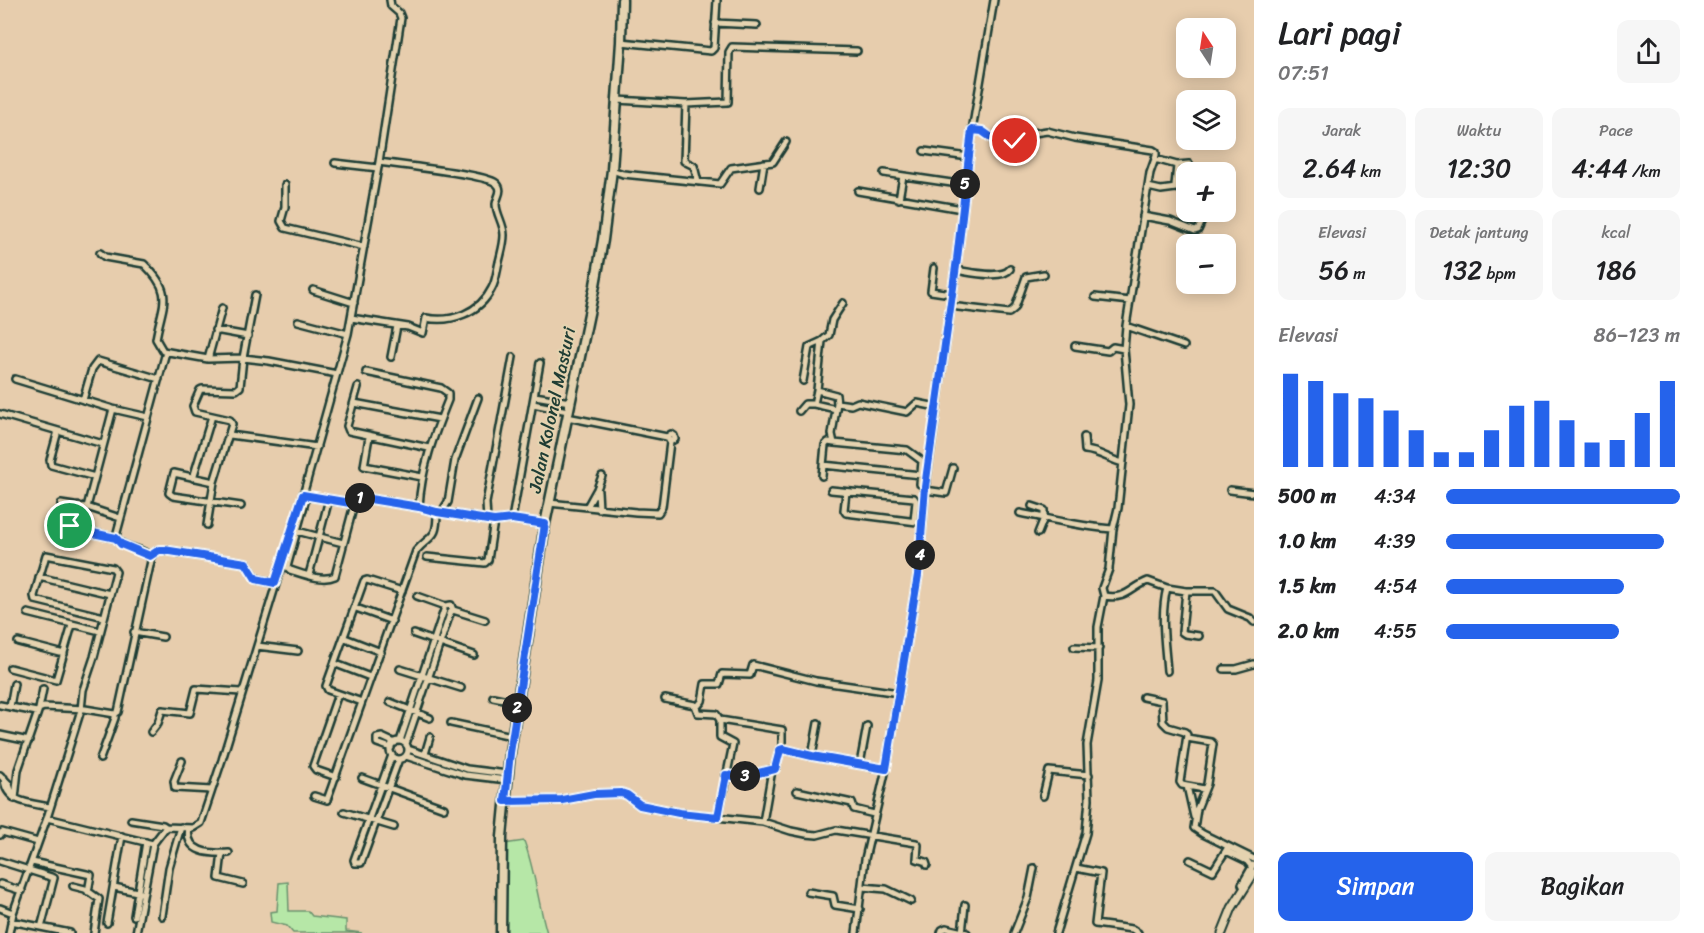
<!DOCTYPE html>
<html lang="id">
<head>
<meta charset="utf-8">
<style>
  :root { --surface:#fff; --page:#f6f6f6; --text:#202124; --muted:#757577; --accent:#2563eb }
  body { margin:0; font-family:Sriracha,sans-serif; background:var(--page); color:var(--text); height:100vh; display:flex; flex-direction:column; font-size:22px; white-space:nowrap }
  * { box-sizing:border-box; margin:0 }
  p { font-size:20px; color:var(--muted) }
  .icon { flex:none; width:33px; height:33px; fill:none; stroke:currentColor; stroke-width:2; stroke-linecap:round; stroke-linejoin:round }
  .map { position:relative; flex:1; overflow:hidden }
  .sheet { display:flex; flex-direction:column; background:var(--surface); width:450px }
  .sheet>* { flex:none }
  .needle { width:39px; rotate:348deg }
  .controls { position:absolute; left:1176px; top:18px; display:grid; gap:12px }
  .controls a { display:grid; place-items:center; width:60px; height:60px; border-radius:12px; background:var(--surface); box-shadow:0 3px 15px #0003; font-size:30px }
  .pin { position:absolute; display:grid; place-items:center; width:51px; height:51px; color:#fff; margin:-26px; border:3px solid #fff; border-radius:50%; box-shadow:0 2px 6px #0007 }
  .km { position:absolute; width:30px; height:30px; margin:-15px; border-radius:50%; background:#222; color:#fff; font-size:16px; line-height:30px; text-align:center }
  .round { display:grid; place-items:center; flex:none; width:63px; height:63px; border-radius:12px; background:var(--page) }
  .overview { display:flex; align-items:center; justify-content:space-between; height:102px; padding:0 24px }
  h1 { font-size:33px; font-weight:600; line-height:45px }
  .metrics { display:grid; grid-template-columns:repeat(3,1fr); gap:9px; height:102px; padding:6px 24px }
  .metrics div { display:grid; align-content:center; border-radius:12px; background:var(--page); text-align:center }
  .metrics b { font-size:26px; font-weight:600 }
  .metrics small { font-size:16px; font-weight:400 }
  .metrics p { font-size:16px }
  .chart { height:168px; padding:12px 24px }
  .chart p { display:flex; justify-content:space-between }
  .chart svg { width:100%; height:108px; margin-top:6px; stroke:var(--accent); stroke-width:6 }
  .action { display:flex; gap:12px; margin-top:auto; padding:12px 24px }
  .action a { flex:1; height:69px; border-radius:12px; background:var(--accent); color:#fff; font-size:24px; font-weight:600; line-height:69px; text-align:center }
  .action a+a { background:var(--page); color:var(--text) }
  ul { padding:0 24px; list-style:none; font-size:20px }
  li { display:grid; grid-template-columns:96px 72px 1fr; align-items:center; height:45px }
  li i { height:15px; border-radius:8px; background:var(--accent) }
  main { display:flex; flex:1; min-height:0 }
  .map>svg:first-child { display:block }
  .green { fill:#b6e7a7; stroke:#6a926e; stroke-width:1.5 }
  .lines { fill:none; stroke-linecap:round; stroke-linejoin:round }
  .minor-casing { stroke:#1f3d34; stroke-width:10 }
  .tertiary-casing { stroke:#1f3d34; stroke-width:11 }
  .primary-casing { stroke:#1f3d34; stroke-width:13 }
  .minor { stroke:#e5d3b0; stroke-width:5 }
  .tertiary { stroke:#e5d3b0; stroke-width:7 }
  .primary { stroke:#e5d3b0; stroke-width:8 }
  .route-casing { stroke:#fff; stroke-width:12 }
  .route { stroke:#2563eb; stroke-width:8 }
  .labels { text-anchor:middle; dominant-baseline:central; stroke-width:4.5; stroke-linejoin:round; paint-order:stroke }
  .street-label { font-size:18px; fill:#1f3d34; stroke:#e5d3b0 }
</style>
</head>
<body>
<main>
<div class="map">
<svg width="1254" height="933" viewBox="0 0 1254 933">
  <rect width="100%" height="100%" fill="#e7cdad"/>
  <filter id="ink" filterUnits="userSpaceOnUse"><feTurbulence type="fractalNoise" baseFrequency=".0167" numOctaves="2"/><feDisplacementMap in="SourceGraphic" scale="12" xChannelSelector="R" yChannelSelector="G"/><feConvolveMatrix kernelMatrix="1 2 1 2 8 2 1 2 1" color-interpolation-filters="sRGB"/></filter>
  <g filter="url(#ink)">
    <path class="green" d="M524,841C535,870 538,903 547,933H504V844Z
      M288,882L289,911H308L312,916L346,920V931L362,933H293L287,926L271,922L270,912L277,911L279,883Z"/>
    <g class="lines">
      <defs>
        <path id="minor" d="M715,23L757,25
          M621,42L711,51L714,48L717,0
          M617,100L686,104L728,102L729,52L732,47L857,51
          M686,104L684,161L694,166L698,182
          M972,131H982L1002,144L1015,141L1034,133L1047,131L1075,138L1153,150L1156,152V156L1150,173L1126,326L1124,349L1129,405L1118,508L1113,529L1109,569L1102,588L1104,596C1127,600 1130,588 1148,581L1167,588L1186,591H1215L1228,609L1250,618L1254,622
          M924,151L969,157
          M1155,159L1177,165L1189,164
          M335,163L378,168
          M1177,165L1175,186L1186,194
          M612,170L623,174L720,184L731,168L773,162L786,142
          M884,173L965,185
          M285,185V207L281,221L285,228L364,247
          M1148,187L1161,190L1176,188
          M760,188L764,163
          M858,191L962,209
          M899,199L903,176
          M1143,216L1170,221L1195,231L1198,230L1206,212
          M100,253L105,257L144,264C175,294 162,303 156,339L163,351L208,359L243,358L269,361L337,374
          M934,268L931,291L951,294
          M955,270C969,272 1002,280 1010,269
          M313,290L354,303
          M1095,297L1130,301
          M843,303L832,320L829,335L822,341L817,390L836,395L837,403L851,405L858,402L907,412L917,403L937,407
          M950,306L1009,313L1015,308L1026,277L1044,274
          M351,318L408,327L423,333L426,318C451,323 480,313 492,288C496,281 497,270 499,262C501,253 504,244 504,235C504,224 496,214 496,204C497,196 504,190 496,183C485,174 398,165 379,162
          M298,321L348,334
          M1126,326L1184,346
          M215,330L248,336
          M1075,346L1108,351L1113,347L1124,349
          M391,357L397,326
          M208,359L222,308
          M366,372L441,388L448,393V400C434,435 421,469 419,507
          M15,379L113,409L148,417
          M803,381L809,347L822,341
          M358,387L347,426L349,431L429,448
          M535,396L570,402
          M83,400L92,369L98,361L159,379
          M354,403L440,419
          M533,404L568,411
          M814,404L836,409
          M799,411L805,404H814L817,390
          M0,414L103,444
          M567,417L667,437L671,434L674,436L675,439L670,442L667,437
          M58,431L50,460L51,465L95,477
          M230,435L317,447
          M369,437L364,466L422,477
          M1084,437L1085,450C1099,451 1110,460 1123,463
          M834,443L832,434L837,403
          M823,465L921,475
          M822,476L825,445L828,442L834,443L907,450L922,461L920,484L925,487
          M193,478L212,416
          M214,482L174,473L169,493L173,496L241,506
          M831,490L914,498L916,501L914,521
          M925,490L946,493L953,468
          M1230,490L1254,493
          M598,491L599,509
          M846,492L844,510L846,513L917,522
          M303,495L350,503L364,498L419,507L437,512L494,521L512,519L545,524
          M307,495L287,567L290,570C303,574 322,582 335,576L355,501
          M549,503L636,512L658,513L662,507L670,442
          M61,504L74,506
          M1032,506L1044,510V518L1038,533
          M87,507L113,409
          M587,507L597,489L602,476
          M441,513L448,502L455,460L478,398
          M1020,513C1051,519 1081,527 1113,529
          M512,519L540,363
          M487,520L486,503L513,357
          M207,525L214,482L232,424L230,420L195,412L193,406L200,390L202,389L236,390L240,387L243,358L255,295
          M297,531L343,543
          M116,538L71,528L74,506L87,507L120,518
          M150,556L159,550H164L246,563L257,579L275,583
          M427,557L485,563L488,560L494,521
          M309,575L329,499
          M39,577L110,594
          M1167,588C1160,615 1165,644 1167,671
          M1186,591L1182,632L1185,634L1199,636
          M417,596L445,606L451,605L453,610L449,614
          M356,608L392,621
          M453,610L485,620
          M28,613L100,631
          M134,632L163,637
          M414,634L474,655
          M345,638L381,652
          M18,642L64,654
          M257,646L298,651
          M1074,647L1099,648
          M336,664L370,677
          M10,668L56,680L72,625
          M400,669L461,688
          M1224,669H1236L1254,664
          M493,697L518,702
          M1143,697L1162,701L1163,722L1168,727L1185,732L1187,735L1180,782L1182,785L1204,789
          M665,699L695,705L698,713L716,714L720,720V737L733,744L718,817
          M362,702L328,690L326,686L364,581L367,580L402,591
          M390,702L430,718
          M0,705L37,712
          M10,707L14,684
          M697,707L702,701L705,684H719L722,674L750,675L753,665L816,681L899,693
          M39,709L43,689
          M720,720L782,730V749
          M451,723L512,736
          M151,732L158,723L162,710L190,713L196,689L241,692
          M0,735L29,741
          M1187,738L1211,742L1213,744L1207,784L1197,809L1194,828L1203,834L1254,859
          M400,741L444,610
          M390 750a9 9 0 1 1 18 0a9 9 0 1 1-18 0Z
          M406,744L450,614
          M391,748L377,743V738L382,737L395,743
          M408,749L467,769L507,774
          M425,754L430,737
          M392,755L354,860L355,863H361L399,759
          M406,756L465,775L507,780
          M812,756L818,723
          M100,759L115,718V714
          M182,761L174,781L175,788L212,790
          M860,764L867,726
          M0,775L9,784L13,797
          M726,775L742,777L775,769L780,750L783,749L812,756L886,769
          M336,777L316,770L313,766L338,694
          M4,778C5,803 30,803 50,807
          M362,778L444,808
          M1187,786L1194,817
          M797,791L852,803L854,809L874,814
          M314,796L327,800L416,551C432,533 437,540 437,512
          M1043,796L1049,771L1089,775
          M15,799L18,770L39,709L44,707L85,709L115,714L118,712L151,561C147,544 121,552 116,536L166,352
          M505,801L562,800L594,794L621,793L627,795L640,805L679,813L763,822L791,831L806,834L817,835L836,830L916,843L918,845L917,859L926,862L927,865
          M344,812L394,827
          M47,818L153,844L166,827L193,828L201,823L222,760L300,506L348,334L379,162L401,18L399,13L391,6L390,0
          M131,820L163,825L166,827
          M763,822L772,770
          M189,828C184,853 211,854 229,853
          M0,835L2,832L38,842
          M1226,851L1247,861L1251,866
          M222,853L219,878L243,884
          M1190,860L1213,871L1228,847
          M0,861L54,878L42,924
          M32,862L91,875L88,892
          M1076,868L1101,873L1095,924L1132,929L1138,933
          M0,884L22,891
          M73,886L85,889L99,899L94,933
          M114,887L142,893
          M862,887L886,889L911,901
          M1244,888L1242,884L1253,865
          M808,892L833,896L835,905L860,909
          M0,908L13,913
          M134,916L146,842
          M162,916L169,868L181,827
          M11,921L70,933
          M107,923L122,836
          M9,933L13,913L47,818L81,710L83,690L94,657L116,572L113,568L46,555L34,596L35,600L104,617
          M136,933L153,844
          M856,933L865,859L886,769L918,575L925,491L957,259L972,131L994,0
          M941,933L942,930L946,928L967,933
          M962,933L965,905
          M1014,933L1028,898L1034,868
          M1056,933L1086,833L1089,799L1087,745L1098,681V627L1104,596"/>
        <path id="tertiary" d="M1222,933L1232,908L1254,873"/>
        <path id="primary" d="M501,933L502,837L510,753L545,524L595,285L603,240L612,170L621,42L622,0"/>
      </defs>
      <use href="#minor" class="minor-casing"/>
      <use href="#tertiary" class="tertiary-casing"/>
      <use href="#primary" class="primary-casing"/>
      <use href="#minor" class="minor"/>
      <use href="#tertiary" class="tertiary"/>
      <use href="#primary" class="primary"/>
    </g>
  </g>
  <g class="lines" filter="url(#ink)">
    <defs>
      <path id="route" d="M70,526L74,529L116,538L121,544L150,556L159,550H164L246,563L256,579L275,583L303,495L350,503L364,498L419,507L437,512L494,521L512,519L545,524L510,753L505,801L562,800L594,794L621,793L627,795L640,805L679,813L718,817L726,775L742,777L775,769L780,750L783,749L812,756L886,769L918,575L925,487L957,259L972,130L982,131L999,143L1015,141"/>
    </defs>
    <use href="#route" class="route-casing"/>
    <use href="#route" class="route"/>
  </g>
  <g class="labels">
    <g class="street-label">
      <text transform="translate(552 410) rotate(-78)">Jalan Kolonel Masturi</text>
    </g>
  </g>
</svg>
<div class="controls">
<a><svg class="needle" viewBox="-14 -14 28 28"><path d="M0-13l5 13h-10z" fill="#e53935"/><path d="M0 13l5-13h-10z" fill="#757577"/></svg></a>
<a><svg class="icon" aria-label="layers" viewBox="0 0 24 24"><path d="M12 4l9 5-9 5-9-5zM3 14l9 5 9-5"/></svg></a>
<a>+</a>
<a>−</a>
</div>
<div class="pin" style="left:70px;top:526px;background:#1e9e55"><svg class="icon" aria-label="arrive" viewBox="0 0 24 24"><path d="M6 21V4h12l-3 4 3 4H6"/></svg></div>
<div class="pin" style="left:1015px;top:141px;background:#d93025"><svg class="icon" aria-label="check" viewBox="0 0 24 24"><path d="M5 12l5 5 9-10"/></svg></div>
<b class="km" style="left:360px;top:498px">1</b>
<b class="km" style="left:517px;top:708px">2</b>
<b class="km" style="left:745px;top:776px">3</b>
<b class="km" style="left:920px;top:555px">4</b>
<b class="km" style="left:965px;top:184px">5</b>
</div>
<section class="sheet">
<div class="overview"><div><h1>Lari pagi</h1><p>07:51</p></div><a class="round"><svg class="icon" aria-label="share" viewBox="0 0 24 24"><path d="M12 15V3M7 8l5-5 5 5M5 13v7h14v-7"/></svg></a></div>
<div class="metrics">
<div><p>Jarak</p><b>2.64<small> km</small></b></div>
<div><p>Waktu</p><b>12:30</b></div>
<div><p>Pace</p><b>4:44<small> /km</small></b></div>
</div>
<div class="metrics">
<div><p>Elevasi</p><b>56<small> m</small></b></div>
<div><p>Detak jantung</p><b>132<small> bpm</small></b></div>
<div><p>kcal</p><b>186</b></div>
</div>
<div class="chart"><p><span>Elevasi</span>86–123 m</p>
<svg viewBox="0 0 160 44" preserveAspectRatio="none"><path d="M5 44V6M15 44V9M25 44V14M35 44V16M45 44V21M55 44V29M65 44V38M75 44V38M85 44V29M95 44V19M105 44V17M115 44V25M125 44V34M135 44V33M145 44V22M155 44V9"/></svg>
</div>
<ul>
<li><b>500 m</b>4:34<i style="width:100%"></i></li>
<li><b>1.0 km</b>4:39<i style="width:93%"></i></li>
<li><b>1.5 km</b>4:54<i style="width:76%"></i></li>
<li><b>2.0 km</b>4:55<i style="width:74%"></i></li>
</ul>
<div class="action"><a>Simpan</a><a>Bagikan</a></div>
</section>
</main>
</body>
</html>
